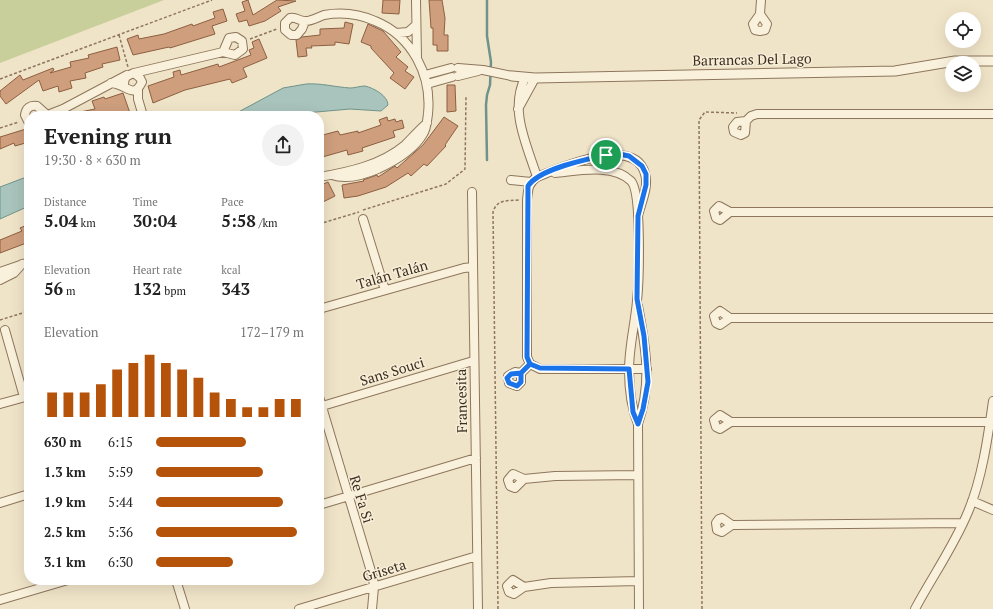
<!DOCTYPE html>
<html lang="en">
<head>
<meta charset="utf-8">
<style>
  :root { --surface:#fff; --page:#f2f2f2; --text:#222; --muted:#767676; --accent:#b45309 }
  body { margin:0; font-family:"PT Serif",serif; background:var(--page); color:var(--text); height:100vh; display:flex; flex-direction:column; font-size:15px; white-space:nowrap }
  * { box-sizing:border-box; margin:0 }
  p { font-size:13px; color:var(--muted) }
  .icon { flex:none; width:22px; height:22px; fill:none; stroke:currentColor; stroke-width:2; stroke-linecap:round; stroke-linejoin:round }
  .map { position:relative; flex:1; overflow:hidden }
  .sheet { position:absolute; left:24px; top:111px; width:300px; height:474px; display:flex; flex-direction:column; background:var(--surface); border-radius:16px; box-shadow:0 4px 16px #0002 }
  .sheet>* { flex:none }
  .fabs { position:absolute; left:945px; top:12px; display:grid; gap:8px }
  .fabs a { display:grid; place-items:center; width:36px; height:36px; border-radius:50%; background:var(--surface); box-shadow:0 4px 16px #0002; font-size:20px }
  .pin { position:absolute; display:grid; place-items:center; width:34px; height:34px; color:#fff; margin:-17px; border:2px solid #fff; border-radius:50%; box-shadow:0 1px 4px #0007 }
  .round { display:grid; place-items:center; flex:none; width:42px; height:42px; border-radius:21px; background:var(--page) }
  .head { display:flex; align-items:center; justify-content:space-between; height:68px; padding:0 20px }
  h1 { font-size:22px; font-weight:600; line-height:30px }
  .metrics { display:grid; grid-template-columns:repeat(3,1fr); gap:6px; height:68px; padding:4px 20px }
  .metrics div { display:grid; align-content:center }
  .metrics b { font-size:17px; font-weight:600 }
  .metrics small { font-size:11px; font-weight:400 }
  .metrics p { font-size:11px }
  .chart { height:112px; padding:8px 20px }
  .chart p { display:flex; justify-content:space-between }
  .chart svg { width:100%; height:72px; margin-top:4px; stroke:var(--accent); stroke-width:6 }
  ul { padding:0 20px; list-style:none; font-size:13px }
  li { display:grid; grid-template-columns:64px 48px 1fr; align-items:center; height:30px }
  li i { height:10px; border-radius:5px; background:var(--accent) }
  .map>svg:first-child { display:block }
  .green { fill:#c9cf9b }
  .water { fill:#a9c4bc; stroke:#6f938a }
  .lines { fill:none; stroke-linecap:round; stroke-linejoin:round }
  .stream { stroke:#6f938a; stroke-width:2.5 }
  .building { fill:#cf9f7d; stroke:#8d5f41 }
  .minor-casing { stroke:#8d765c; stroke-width:10 }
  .tertiary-casing { stroke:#8d765c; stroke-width:11 }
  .path { stroke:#8d765c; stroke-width:1.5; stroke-dasharray:3 2; stroke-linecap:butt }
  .minor { stroke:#faf1dc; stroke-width:8 }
  .tertiary { stroke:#faf1dc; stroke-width:9 }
  .route-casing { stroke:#fff; stroke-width:8 }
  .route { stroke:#1a73e8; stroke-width:5 }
  .labels { text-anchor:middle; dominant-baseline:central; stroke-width:3; stroke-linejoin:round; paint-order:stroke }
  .street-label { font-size:14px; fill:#3d2e20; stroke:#f7eed8 }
</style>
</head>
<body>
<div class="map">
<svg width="993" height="609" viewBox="0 0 993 609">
  <rect width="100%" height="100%" fill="#f0e4c8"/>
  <path class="green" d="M0,0H164L0,63Z"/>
  <path class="water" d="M306,84C321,83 335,87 350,88C355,88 360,86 365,86C374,88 388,96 388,105L381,111L350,109L294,114L288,116H231L283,88Z
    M29,176V206L0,219V187Z"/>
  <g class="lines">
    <path class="stream" d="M487,160L486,105L487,95L490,85L491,62L487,36V0"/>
  </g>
  <path class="building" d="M248,0L253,15L277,0L296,1L278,7L281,11L265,21L249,26L247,20L239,22L236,14L245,11L242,2Z
    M383,0H400L399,14L382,13Z
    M429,0H442L445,18L444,35H448V51H437V45H433V28H431Z
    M223,9L227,21L212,26L215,34L170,48L169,47L133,55L127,39L138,35L139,39L164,34L192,24L193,26L215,18L213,12Z
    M345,22L353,24L349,44L335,42V45L311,46L312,48H306L307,56L298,57L296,40L302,37L320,35V29L344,28Z
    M368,24L383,31L401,52L396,57L408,67L405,71L414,77L405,89L390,78L394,73L371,48V46L361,42Z
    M259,39L267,58L243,68L247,77L232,83L230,79L185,90L153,103L148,86L174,77L173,72L180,70L181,75L218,64L219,67L251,55L249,50L254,48L252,42Z
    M117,47L120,60L102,64L103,67L85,73L86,78L70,81L72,88L59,92L58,86L43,91L39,80L6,104L0,96V91L20,75L23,80L53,68L54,70L50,73L71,67L70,62L89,58L88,55Z
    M447,85H455L456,111L447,112Z
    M123,93L131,116H75V113L95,109L92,101L104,97L105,99Z
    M387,117L388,121L395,119L396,122L402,120L404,128L393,131L395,137L362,148L363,151L348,155L347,150L319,158V136L338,131L340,135L358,131V133L381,125L379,120Z
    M444,117L458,126L445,145L446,146L427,166L424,164L411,176L408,173L386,187L358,196L344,198L342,185L364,181L363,180L377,175L378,177L395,166L397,168L423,145Z
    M26,129L29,142L15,146L14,143L0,149V137Z
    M328,182L335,196L319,204V186Z
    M29,224V242L0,253V240L22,231L20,228Z"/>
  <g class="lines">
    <defs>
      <path id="minor" d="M416,0L417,57
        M760,14L767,24L765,30L760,31L755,30L753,24L760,14L761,0
        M305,21L302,29L297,35H291L285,30V23L290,18C296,17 298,20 304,21C310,22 318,17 324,15C341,12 359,14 375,21C412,36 432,75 428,114C427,120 427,128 423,134C414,150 395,161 378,169C364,175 346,180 332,175
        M396,33L408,32L416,25
        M458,68L483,70L512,76
        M134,73L223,52L235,55L243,49L242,41L236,37L229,38L223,52
        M425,75L451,68
        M458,76L478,71
        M525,78C509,110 527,145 537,177
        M111,83C127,84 133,100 142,82L140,78L134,73C126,76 124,77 124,86
        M427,84L452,77
        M138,89V99L143,116
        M518,109L535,78
        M45,116L63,109L127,75
        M746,121L745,133L741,135L734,132L733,127L737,122L746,121L751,116L757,114H993
        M29,123L25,115C26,108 30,105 37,106L46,114
        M555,173C577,171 613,163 631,181C642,192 639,282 637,301C635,324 629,347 629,370C629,389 631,407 638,424
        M319,177C349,172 381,165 405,145C412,138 419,130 427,123
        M511,180L531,182
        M472,192L478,609
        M730,212L720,220L716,218L714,211L719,206L730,212H993
        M363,219L385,290
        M0,272L29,262
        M0,280L14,273L22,264
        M638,306C646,348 652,383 638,424L639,609
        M319,309L464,268L473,267
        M730,318L720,325L716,323L714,316L720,311L730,318H993
        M5,330L24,397
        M530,364L540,369H647
        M521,373V382L517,386L509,383L508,376L515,372L521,373L530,364L527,357V200C528,190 528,183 537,177C560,168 635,134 645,174C649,187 641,203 638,216
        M319,397L373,578L374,587L372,609
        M0,404L29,396
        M319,407L473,361
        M731,422L720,429L716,427L714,420L720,415L731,422H990
        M524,479L515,488L510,486L508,480L513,474L524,479L555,476L638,475
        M972,501L993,510
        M0,503L29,494
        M319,505L476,458
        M732,525L722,532L717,530L716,523L719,519L722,518L732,525L962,523
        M176,580L185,609
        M524,587L513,580L507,586L509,592L514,594L524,587L551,583L639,581
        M0,600L68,580
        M299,609L477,556
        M915,609C932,577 954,546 968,512C982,479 988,437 993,401"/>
      <path id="tertiary" d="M512,76L535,78L895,71L955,61H993"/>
    </defs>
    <use href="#minor" class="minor-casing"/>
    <use href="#tertiary" class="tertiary-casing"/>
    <path class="path" d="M119,35L128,67
      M250,39L277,29
      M0,79L212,0
      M0,128L19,122
      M363,210L446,184L465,169L466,97
      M319,224L359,212
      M0,320L29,311
      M498,609L493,212C497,199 507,201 519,200
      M702,609L699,120L705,112L737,113"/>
    <use href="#minor" class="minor"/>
    <use href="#tertiary" class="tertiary"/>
  </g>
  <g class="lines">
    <defs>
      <path id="route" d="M606,155C587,159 539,169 528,186L527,357L530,364L521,373L511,374L507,378L509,383L517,386L521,382V373L530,364L540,368L629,369L633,412L638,424L643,409L648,382L644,336L637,299L638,216L646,185V174L642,166L629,156L619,154L606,155"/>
    </defs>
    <use href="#route" class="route-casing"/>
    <use href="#route" class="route"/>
  </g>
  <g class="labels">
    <g class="street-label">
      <text transform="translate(752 59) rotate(-1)">Barrancas Del Lago</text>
      <text transform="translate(392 274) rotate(-16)">Talán Talán</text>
      <text transform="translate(392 371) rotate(-17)">Sans Souci</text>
      <text transform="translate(461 401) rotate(-91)">Francesita</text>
      <text transform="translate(362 499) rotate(73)">Re Fa Si</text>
      <text transform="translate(384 570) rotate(-17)">Griseta</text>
    </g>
  </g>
</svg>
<div class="fabs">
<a><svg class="icon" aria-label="locate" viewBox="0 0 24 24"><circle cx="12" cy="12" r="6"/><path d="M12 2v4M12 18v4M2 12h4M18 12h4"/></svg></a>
<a><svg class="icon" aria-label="layers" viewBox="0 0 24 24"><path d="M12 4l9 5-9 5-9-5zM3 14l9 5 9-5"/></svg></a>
</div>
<div class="pin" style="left:606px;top:155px;background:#1e9e55"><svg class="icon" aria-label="arrive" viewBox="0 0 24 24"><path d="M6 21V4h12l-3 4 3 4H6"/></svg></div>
<section class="sheet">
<div class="head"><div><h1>Evening run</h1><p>19:30 · 8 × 630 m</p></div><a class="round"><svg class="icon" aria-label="share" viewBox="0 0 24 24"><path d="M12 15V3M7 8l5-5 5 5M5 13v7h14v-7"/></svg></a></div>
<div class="metrics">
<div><p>Distance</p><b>5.04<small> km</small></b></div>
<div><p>Time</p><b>30:04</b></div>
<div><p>Pace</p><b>5:58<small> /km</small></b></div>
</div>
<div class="metrics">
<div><p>Elevation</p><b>56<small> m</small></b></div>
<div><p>Heart rate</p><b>132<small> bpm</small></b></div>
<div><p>kcal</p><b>343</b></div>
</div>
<div class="chart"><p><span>Elevation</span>172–179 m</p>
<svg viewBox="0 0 160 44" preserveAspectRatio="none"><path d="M5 44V29M15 44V29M25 44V29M35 44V24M45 44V15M55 44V11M65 44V6M75 44V11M85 44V15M95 44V20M105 44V29M115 44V33M125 44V38M135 44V38M145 44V33M155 44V33"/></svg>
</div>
<ul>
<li><b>630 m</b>6:15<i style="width:61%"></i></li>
<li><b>1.3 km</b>5:59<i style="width:72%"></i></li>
<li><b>1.9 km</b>5:44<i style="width:86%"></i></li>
<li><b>2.5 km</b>5:36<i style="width:95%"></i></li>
<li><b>3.1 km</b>6:30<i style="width:52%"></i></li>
</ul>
</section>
</div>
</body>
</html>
